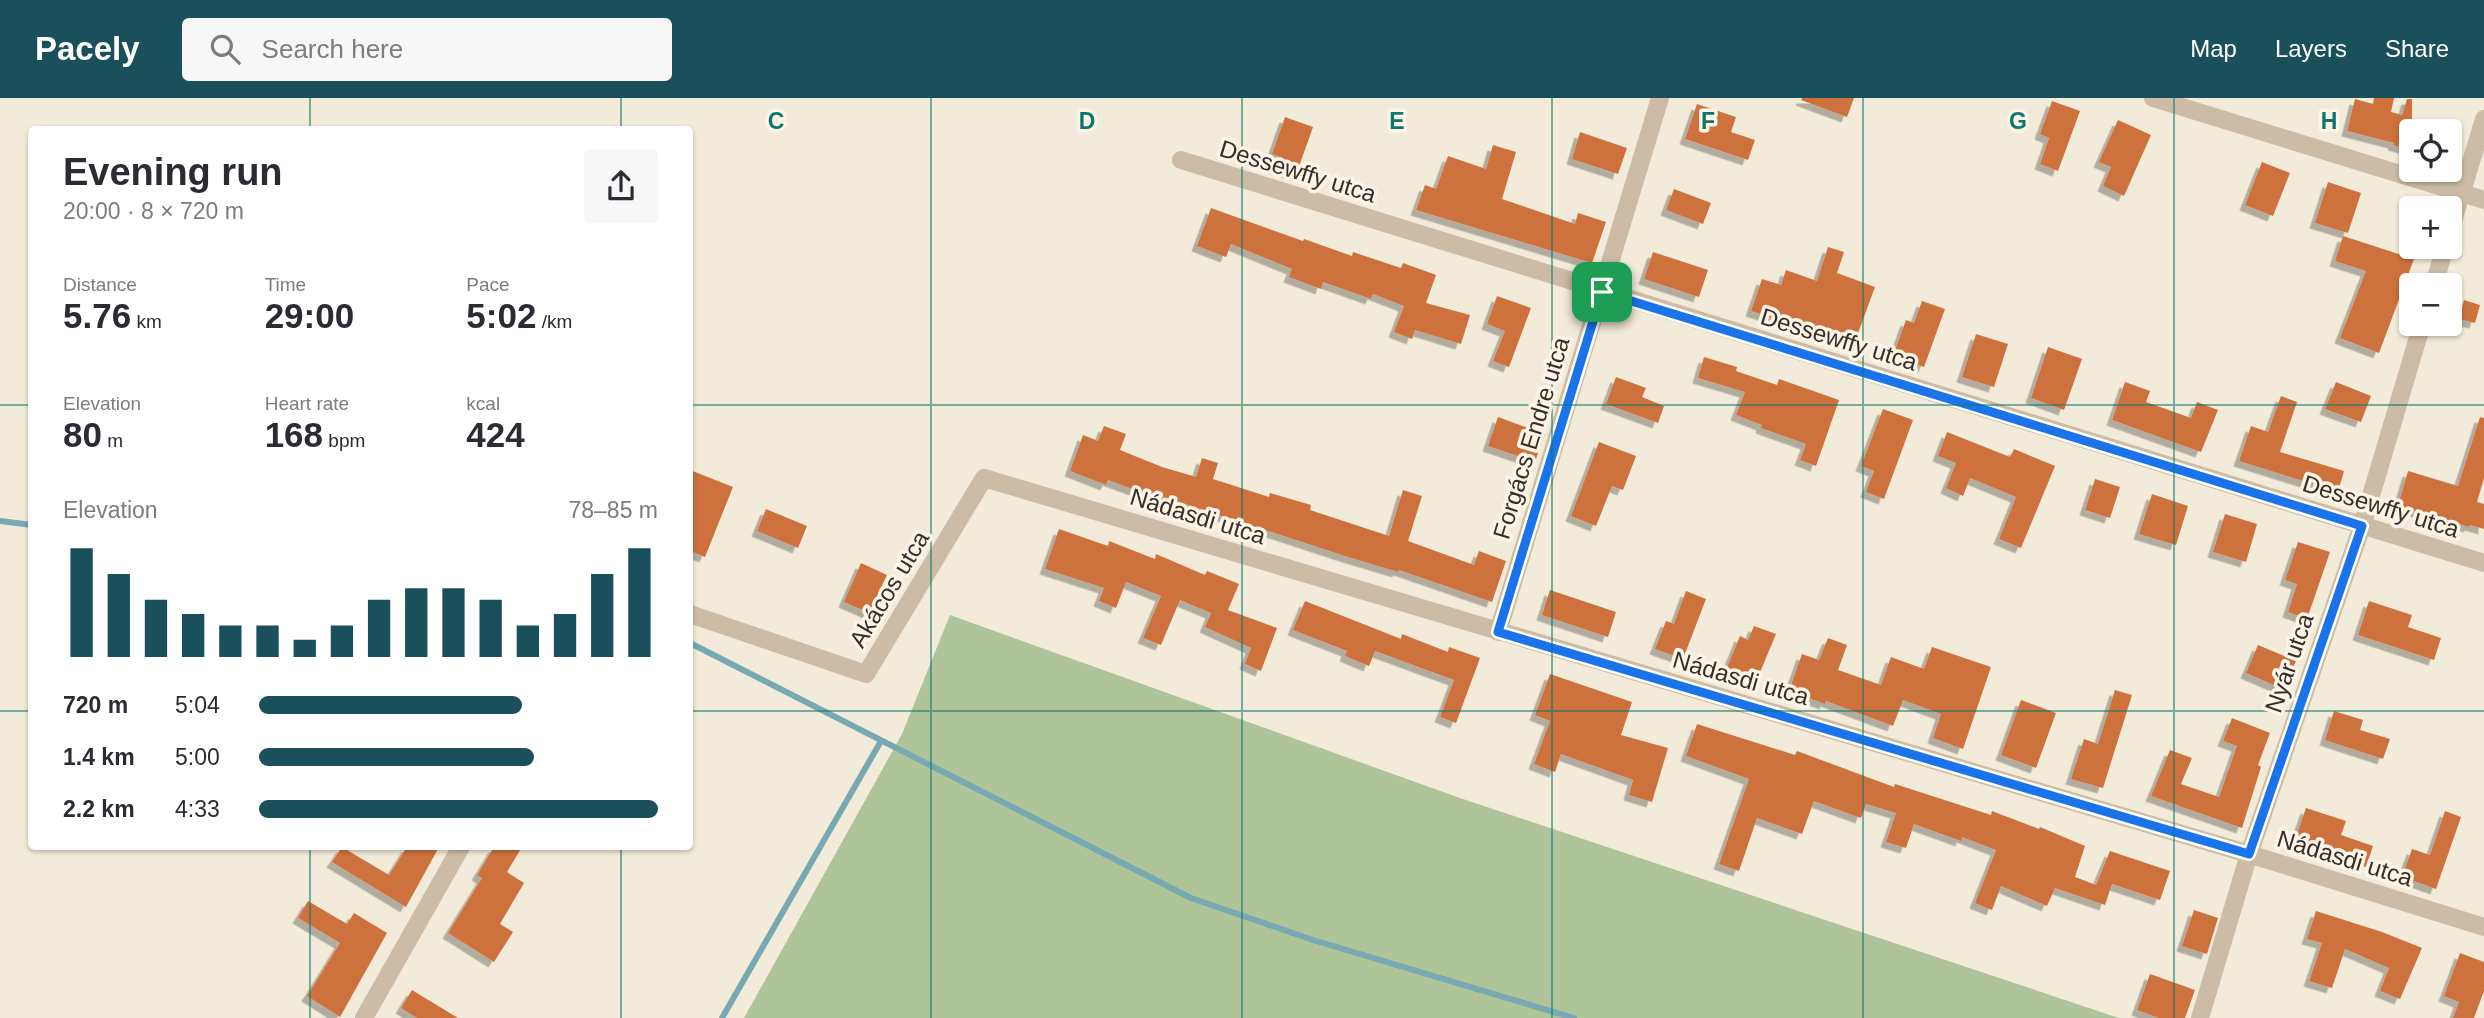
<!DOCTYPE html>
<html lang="en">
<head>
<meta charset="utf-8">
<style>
  :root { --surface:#fff; --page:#f7f7f7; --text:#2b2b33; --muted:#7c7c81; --accent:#19505c }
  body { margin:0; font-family:Arial,sans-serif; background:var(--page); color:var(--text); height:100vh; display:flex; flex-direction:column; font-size:26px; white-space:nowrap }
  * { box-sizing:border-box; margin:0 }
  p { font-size:23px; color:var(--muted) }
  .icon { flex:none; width:38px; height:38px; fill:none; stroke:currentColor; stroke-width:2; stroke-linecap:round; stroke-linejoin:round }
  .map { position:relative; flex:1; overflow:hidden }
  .details { position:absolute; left:28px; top:28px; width:665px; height:724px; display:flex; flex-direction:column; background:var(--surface); border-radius:7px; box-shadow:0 2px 5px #0004 }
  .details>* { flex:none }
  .controls { position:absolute; left:2399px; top:21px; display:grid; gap:14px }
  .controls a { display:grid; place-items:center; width:63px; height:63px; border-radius:7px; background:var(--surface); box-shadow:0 2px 5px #0004; font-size:35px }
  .pin { position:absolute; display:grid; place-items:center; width:60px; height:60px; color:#fff; margin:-30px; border-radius:14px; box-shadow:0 4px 10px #0006 }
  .round { display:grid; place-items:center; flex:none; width:74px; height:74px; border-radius:7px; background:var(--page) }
  .summary { display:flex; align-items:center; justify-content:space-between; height:119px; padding:0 35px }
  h1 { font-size:38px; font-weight:700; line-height:52px }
  .metrics { display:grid; grid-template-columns:repeat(3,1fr); gap:10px; height:119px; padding:7px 35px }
  .metrics div { display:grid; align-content:center }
  .metrics b { font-size:35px; font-weight:700 }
  .metrics small { font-size:19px; font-weight:400 }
  .metrics p { font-size:19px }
  .chart { height:196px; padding:14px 35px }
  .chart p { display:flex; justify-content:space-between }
  .chart svg { width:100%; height:126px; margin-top:7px; stroke:var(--accent); stroke-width:6 }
  ul { padding:0 35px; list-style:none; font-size:23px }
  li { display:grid; grid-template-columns:112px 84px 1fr; align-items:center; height:52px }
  li i { height:18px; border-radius:9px; background:var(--accent) }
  header { display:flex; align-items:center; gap:42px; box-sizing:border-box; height:98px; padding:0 35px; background:var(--accent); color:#fff }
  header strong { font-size:33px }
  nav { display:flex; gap:38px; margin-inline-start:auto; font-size:24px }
  .search { width:490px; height:63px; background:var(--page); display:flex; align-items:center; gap:18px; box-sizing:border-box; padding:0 24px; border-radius:7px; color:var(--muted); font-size:26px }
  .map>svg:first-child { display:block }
  .green { fill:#b0c499 }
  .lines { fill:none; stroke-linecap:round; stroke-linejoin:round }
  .stream { stroke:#77a9b3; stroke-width:6 }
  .building { fill:#ce723d; filter:url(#shadow) }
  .minor { stroke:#ccbca5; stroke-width:18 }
  .route-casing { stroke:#fff; stroke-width:14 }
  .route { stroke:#1a73e8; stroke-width:9 }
  .grid { fill:none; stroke:#0f766e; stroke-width:2; stroke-opacity:0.55 }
  .labels { text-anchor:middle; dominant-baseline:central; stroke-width:7; stroke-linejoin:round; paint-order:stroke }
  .street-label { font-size:24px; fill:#382e27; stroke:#fbf4e7 }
  .grid-label { font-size:23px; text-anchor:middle; font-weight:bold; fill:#0f766e; stroke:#fbf4e7; stroke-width:7; stroke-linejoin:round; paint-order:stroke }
</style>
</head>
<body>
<header>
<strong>Pacely</strong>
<div class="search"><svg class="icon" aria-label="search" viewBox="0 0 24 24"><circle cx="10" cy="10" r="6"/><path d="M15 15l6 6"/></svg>Search here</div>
<nav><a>Map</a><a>Layers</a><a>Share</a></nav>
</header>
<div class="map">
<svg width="2484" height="920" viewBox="0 0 2484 920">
  <defs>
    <filter id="shadow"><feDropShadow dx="-5.5" dy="5.5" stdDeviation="0" flood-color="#0004"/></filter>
  </defs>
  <rect width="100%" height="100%" fill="#f3ebda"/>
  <path class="green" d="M950,517L1460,700L2119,920H744L902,636Z"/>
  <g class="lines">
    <path class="stream" d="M0,423L32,427
      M690,545L1191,800L1313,842L1574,920
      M722,920L881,643"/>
  </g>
  <path class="building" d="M1802,0H1854L1847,19L1801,2Z
    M2374,0H2394L2391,14L2402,17L2407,1H2412V52L2393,47L2394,45L2347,33L2355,1L2373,6Z
    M2052,3L2080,13L2058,73L2040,66L2049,40L2040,36Z
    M1697,6L1736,19L1731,34L1755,42L1748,62L1685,41Z
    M1285,19L1313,29L1296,77L1279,71L1283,60L1272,56Z
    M2118,22L2151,37L2124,98L2103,88L2111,69L2099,64Z
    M1580,34L1627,50L1618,76L1572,61Z
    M1493,47L1516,54L1502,101L1575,126L1578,115L1606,124L1592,165L1416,112L1425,87L1436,91L1448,58L1486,71Z
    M2262,64L2290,75L2273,118L2245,107Z
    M2328,84L2361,95L2348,135L2315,125Z
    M1674,91L1711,105L1703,126L1666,112Z
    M1211,110L1303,143L1304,141L1352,158L1353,154L1401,170L1403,165L1436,177L1426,205L1470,217L1461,246L1415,232L1412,241L1394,234L1404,208L1373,196L1371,201L1323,184L1321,191L1289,179L1292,171L1231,146L1226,159L1197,148Z
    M2343,138L2414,161L2379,255L2340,240L2366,173L2335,163Z
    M1828,149L1844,154L1837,175L1875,189L1854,246L1751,213L1762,181L1781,187L1786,172L1817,183Z
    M1653,154L1708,172L1699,199L1644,181Z
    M1497,198L1531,210L1509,269L1493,263L1505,233L1487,226Z
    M2464,202L2480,207L2475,225L2459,221Z
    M1922,203L1945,211L1924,269L1893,258L1906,222L1914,225Z
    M1976,236L2008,246L1994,289L1962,279Z
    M2048,249L2082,261L2064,312L2031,300Z
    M1704,259L1737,269L1736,273L1777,287L1779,281L1839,302L1816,368L1800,362L1806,346L1761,330L1762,327L1736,317L1745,294L1698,280Z
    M1616,279L1646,290L1642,299L1664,308L1658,325L1606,306Z
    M2125,284L2150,293L2146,304L2191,320L2197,304L2218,312L2201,354L2112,322Z
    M2336,284L2371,298L2361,324L2325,311Z
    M2281,298L2297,304L2280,354L2344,373L2338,394L2239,363L2251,328L2268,334Z
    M1883,311L1913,322L1884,401L1866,394L1874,373L1861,368Z
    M1498,319L1545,336L1535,364L1488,348Z
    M2480,319L2484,320V380L2477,404L2484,406V431L2470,427L2469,429L2398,408L2408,373L2458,388Z
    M1104,328L1126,336L1120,352L1162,369L1196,379L1202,360L1218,365L1213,381L1269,399L1270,395L1311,407L1310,412L1389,438L1403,392L1422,398L1408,443L1474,467L1479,453L1506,463L1492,504L1399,472L1398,474L1348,459L1152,395L1151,398L1108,382L1106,387L1070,373L1083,337L1098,343Z
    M1947,334L2010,359L2014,351L2055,368L2021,450L1999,441L2016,399L1970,380L1963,398L1946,390L1956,365L1938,358Z
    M1599,344L1636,358L1623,392L1612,388L1596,428L1571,418Z
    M690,372L733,389L705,459L690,453Z
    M2095,381L2120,389L2110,420L2085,412Z
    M2152,396L2188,408L2176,447L2139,436Z
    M766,411L807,428L798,450L757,433Z
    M2225,416L2257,426L2246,464L2213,454Z
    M1059,431L1108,448L1109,443L1155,461L1156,456L1205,477L1207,473L1239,486L1228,512L1277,530L1261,573L1245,566L1251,550L1205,529L1211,515L1180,502L1161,547L1143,540L1161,498L1126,484L1116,510L1099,503L1104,490L1045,471Z
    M2298,444L2330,454L2307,521L2288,514L2297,486L2285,482Z
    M861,465L887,477L869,515L844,504Z
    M1550,492L1616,514L1608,539L1542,517Z
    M1686,493L1706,501L1683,561L1655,551L1666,523L1674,526Z
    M1305,503L1401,541L1402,536L1448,554L1449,549L1480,560L1456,625L1440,619L1454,582L1375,553L1369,568L1345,558L1347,553L1293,532Z
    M2369,503L2412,517L2408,529L2441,540L2434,562L2358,537Z
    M1754,528L1776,536L1756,584L1726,572L1740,538L1748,542Z
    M1828,540L1847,547L1838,572L1881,587L1891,559L1924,571L1932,549L1991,569L1963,651L1933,640L1941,616L1903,602L1893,628L1826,603L1825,606L1789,593L1802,556L1819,562Z
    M2258,547L2296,563L2283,591L2246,575Z
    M1550,576L1632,604L1621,637L1668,650L1652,704L1629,697L1633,682L1561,656L1555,674L1534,666L1550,623L1535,617Z
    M2115,592L2132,597L2103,690L2071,681L2084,641L2098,646Z
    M2021,602L2056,615L2036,670L2001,657Z
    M2334,613L2363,622L2360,632L2390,641L2383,661L2325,642Z
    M2232,620L2270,635L2258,667L2261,669L2242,730L2151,698L2170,652L2192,660L2181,686L2219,699L2237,648L2223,643Z
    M1697,626L1795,657L1797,653L1894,689L1895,686L1991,717L1992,713L2039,731L2040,729L2085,748L2075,779L2096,787L2110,753L2170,773L2160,802L2112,786L2105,807L2055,790L2047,808L2001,788L1992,812L1975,805L1996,752L1962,739L1961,743L1914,726L1906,750L1886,744L1896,715L1866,706L1861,720L1814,703L1802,736L1757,720L1739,773L1719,766L1749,681L1686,658Z
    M2306,710L2346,723L2341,737L2373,748L2366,769L2294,745Z
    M2445,713L2461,719L2436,791L2402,779L2412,751L2430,757Z
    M342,749L389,777L407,749H439L406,809L332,764Z
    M494,749H522L507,774L524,785L500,826L513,834L494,864L448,835L482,780L477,777Z
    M308,803L347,826L354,815L387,835L340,919L307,898L340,845L298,820Z
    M2194,812L2218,820L2207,856L2182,848Z
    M2316,813L2382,834L2422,850L2400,901L2380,893L2389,870L2345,851L2332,890L2309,883L2322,845L2307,841Z
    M2460,855L2484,864V893L2474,920H2453L2459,904L2444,898Z
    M2150,876L2195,892L2185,920H2159L2137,912Z
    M412,892L458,920H417L401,910Z"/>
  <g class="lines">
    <path class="minor" d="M2153,0L2484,102
      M1181,62L2484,465
      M2450,133L2484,21
      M2434,187L2445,149
      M690,516L866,576L984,380L2249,756L2484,829
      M1498,534L1660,0
      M364,920L461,749
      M2200,920L2249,756L2362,428L2422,226"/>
  </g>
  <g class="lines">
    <defs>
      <path id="route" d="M1602,194L2362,428L2249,756L1498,534Z"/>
    </defs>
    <use href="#route" class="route-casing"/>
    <use href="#route" class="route"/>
  </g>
  <path class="grid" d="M310,0V32M621,0V32M931,0V920M1242,0V920M1552,0V920M1863,0V920M2174,0V920M0,307H32M690,307H2484M0,613H32M690,613H2484M310,749V920M621,749V920"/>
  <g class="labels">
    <g class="street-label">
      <text transform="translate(1298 73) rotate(17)">Dessewffy utca</text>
      <text transform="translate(1839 241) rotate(17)">Dessewffy utca</text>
      <text transform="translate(1531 340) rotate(-73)">Forgács Endre utca</text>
      <text transform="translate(2381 408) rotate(17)">Dessewffy utca</text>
      <text transform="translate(1198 418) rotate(17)">Nádasdi utca</text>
      <text transform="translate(889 491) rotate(-59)">Akácos utca</text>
      <text transform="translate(2289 565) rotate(-71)">Nyár utca</text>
      <text transform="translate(1741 580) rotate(16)">Nádasdi utca</text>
      <text transform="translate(2345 760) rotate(17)">Nádasdi utca</text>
    </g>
  </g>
  <g class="grid-label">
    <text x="776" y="31">C</text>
    <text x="1087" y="31">D</text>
    <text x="1397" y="31">E</text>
    <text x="1708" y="31">F</text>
    <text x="2018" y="31">G</text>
    <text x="2329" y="31">H</text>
  </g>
</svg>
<div class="controls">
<a><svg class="icon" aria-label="locate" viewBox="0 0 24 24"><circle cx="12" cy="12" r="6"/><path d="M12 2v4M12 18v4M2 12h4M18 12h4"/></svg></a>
<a>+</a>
<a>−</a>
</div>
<div class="pin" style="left:1602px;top:194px;background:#1e9e55"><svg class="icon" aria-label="arrive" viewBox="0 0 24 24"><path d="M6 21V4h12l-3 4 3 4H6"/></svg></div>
<section class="details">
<div class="summary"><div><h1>Evening run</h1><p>20:00 · 8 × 720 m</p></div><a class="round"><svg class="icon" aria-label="share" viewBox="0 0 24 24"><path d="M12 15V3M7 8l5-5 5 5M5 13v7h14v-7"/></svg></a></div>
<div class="metrics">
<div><p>Distance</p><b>5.76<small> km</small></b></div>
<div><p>Time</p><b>29:00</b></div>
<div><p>Pace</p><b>5:02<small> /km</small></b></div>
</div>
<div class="metrics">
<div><p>Elevation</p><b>80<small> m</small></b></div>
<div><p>Heart rate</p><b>168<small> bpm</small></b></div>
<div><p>kcal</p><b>424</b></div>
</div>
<div class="chart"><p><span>Elevation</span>78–85 m</p>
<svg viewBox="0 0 160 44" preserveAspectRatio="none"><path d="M5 44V6M15 44V15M25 44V24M35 44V29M45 44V33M55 44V33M65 44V38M75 44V33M85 44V24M95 44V20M105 44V20M115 44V24M125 44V33M135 44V29M145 44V15M155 44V6"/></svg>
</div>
<ul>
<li><b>720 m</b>5:04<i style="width:66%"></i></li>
<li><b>1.4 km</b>5:00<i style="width:69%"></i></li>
<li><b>2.2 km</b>4:33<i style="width:100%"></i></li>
</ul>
</section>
</div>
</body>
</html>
